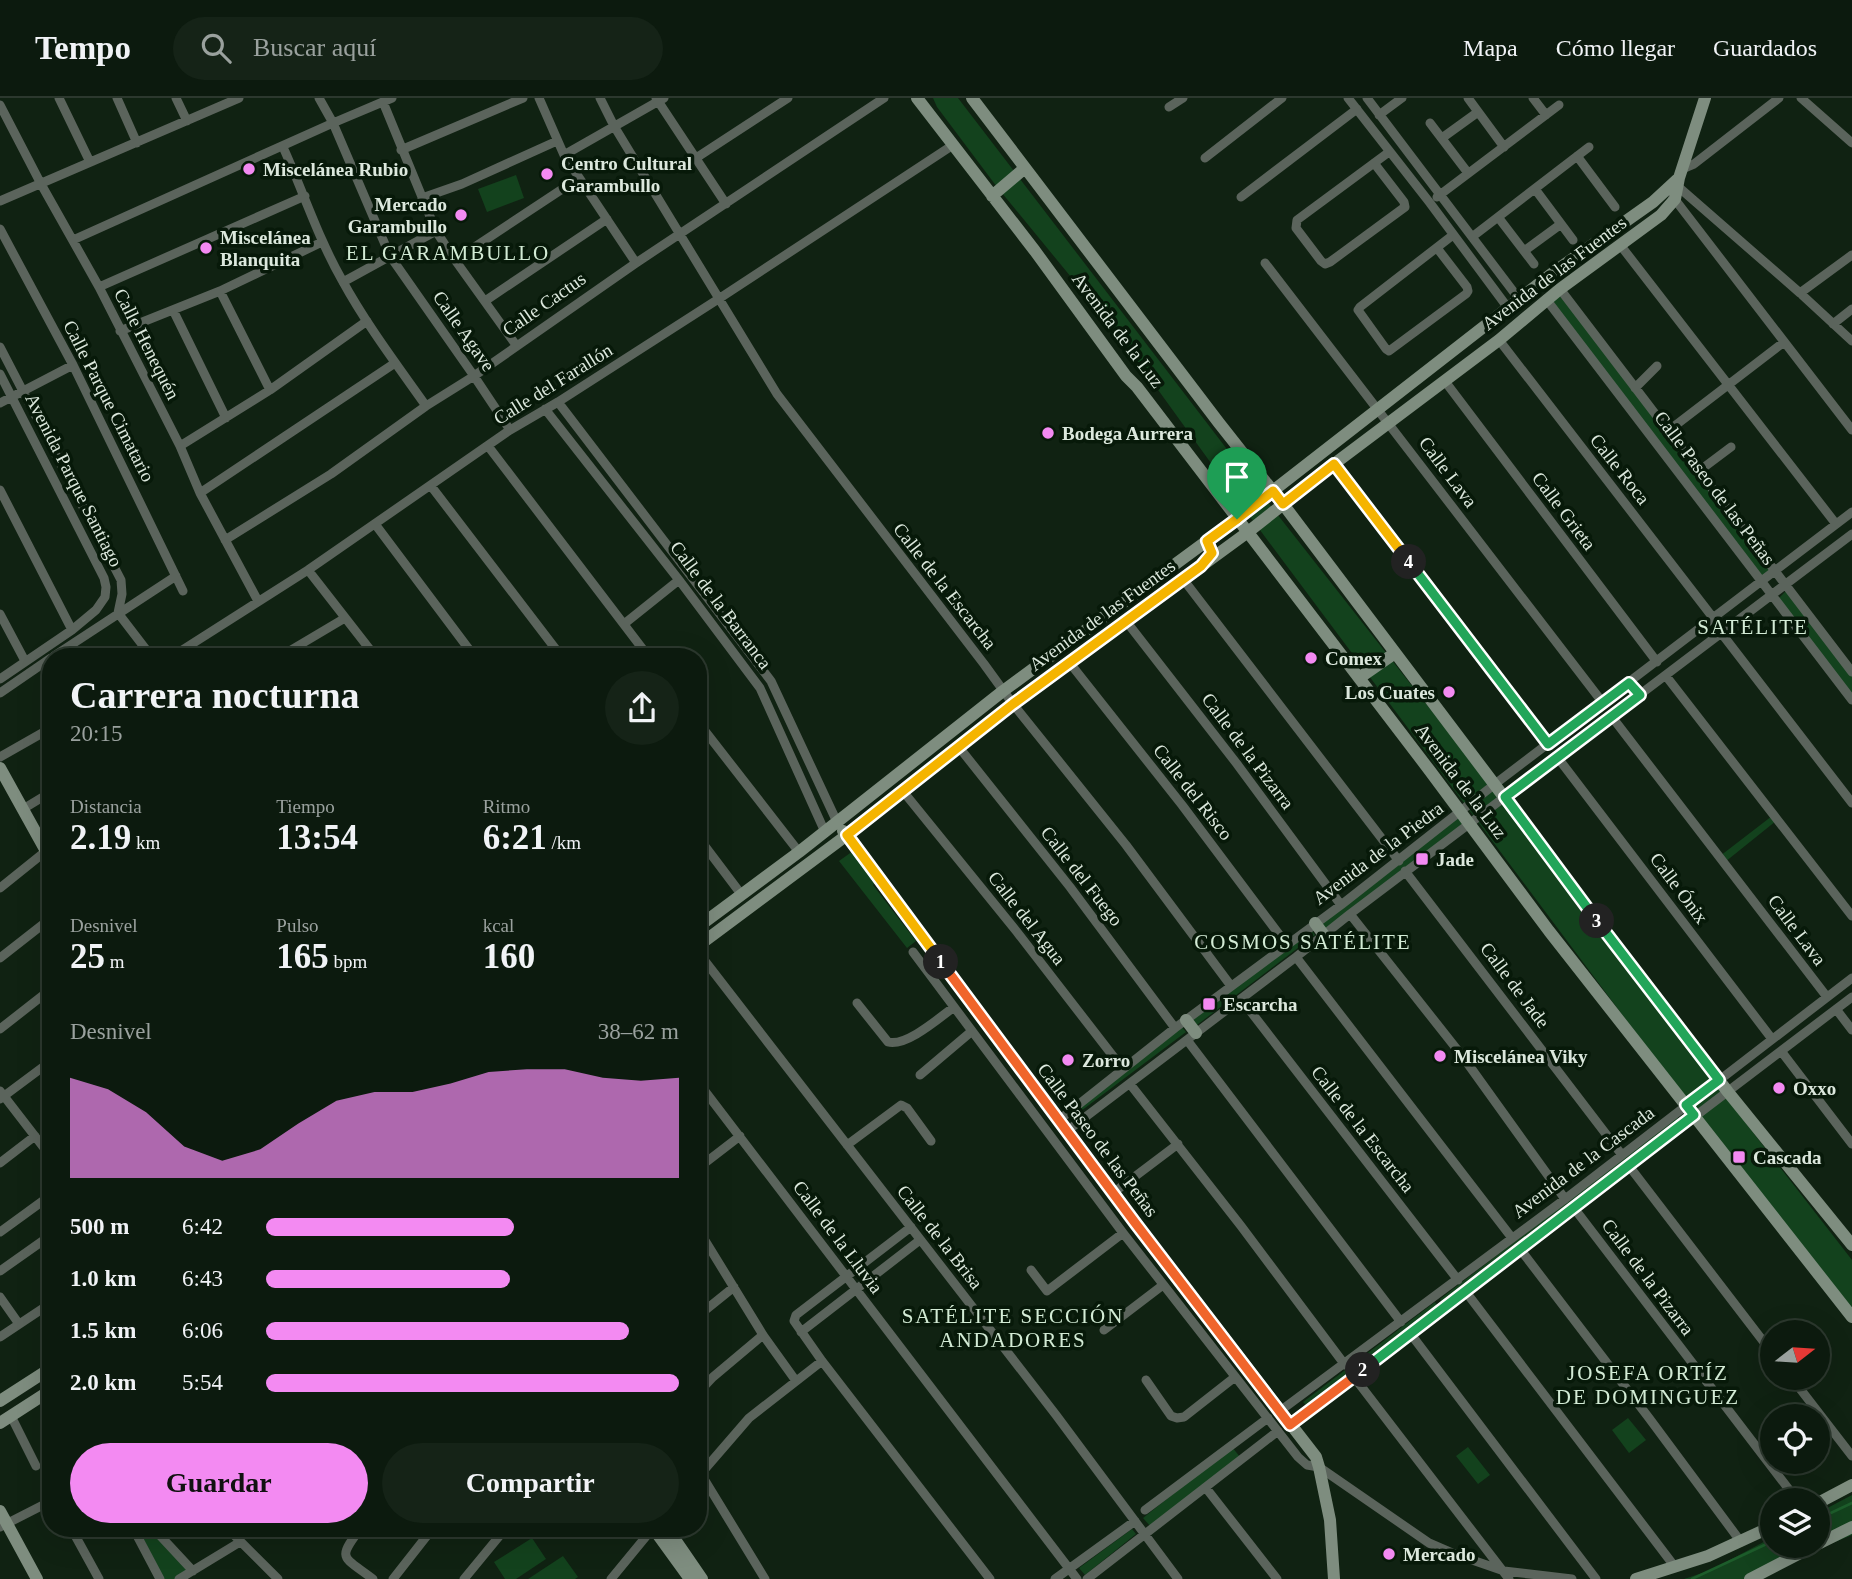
<!DOCTYPE html>
<html lang="es">
<head>
<meta charset="utf-8">
<style>
  :root { --surface:#0c1a0e; --page:#152317; --text:#f1f3f6; --muted:#9aa19e; --line:#2c382e; --accent:#f38af2 }
  body { margin:0; font-family:Georgia,serif; background:var(--page); color:var(--text); height:100vh; display:flex; flex-direction:column; font-size:26px; white-space:nowrap }
  * { box-sizing:border-box; margin:0 }
  p { font-size:23px; color:var(--muted) }
  .icon { flex:none; width:38px; height:38px; fill:none; stroke:currentColor; stroke-width:2; stroke-linecap:round; stroke-linejoin:round }
  .map { position:relative; flex:1; overflow:hidden }
  .side { position:absolute; left:42px; top:550px; width:665px; height:889px; display:flex; flex-direction:column; background:var(--surface); border-radius:28px; box-shadow:0 7px 28px #0002,0 0 0 2px var(--line) }
  .side>* { flex:none }
  .needle { width:46px; rotate:73deg }
  .tools { position:absolute; left:1760px; top:1222px; display:grid; gap:14px }
  .tools a { display:grid; place-items:center; width:70px; height:70px; border-radius:50%; background:var(--surface); box-shadow:0 7px 28px #0002,0 0 0 2px var(--line); font-size:35px }
  .pin { position:absolute; display:grid; place-items:center; width:60px; height:60px; color:#fff; margin:-72px -30px; border-radius:50% 50% 50% 0; rotate:-45deg; box-shadow:0 0 7px #0007 }
  .pin .icon { rotate:45deg }
  .km { position:absolute; width:35px; height:35px; margin:-18px; border-radius:50%; background:#222; color:#fff; font-size:19px; line-height:35px; text-align:center }
  .round { display:grid; place-items:center; flex:none; width:74px; height:74px; border-radius:37px; background:var(--page) }
  .summary { display:flex; align-items:center; justify-content:space-between; height:119px; padding:0 28px }
  h1 { font-size:38px; font-weight:800; line-height:52px }
  .stats { display:grid; grid-template-columns:repeat(3,1fr); gap:10px; height:119px; padding:7px 28px }
  .stats div { display:grid; align-content:center }
  .stats b { font-size:35px; font-weight:800 }
  .stats small { font-size:19px; font-weight:400 }
  .stats p { font-size:19px }
  .chart { height:196px; padding:14px 28px }
  .chart p { display:flex; justify-content:space-between }
  .chart svg { width:100%; height:126px; margin-top:7px; fill:var(--accent); opacity:.7 }
  .button { display:flex; gap:14px; margin-top:auto; padding:14px 28px }
  .button a { flex:1; height:80px; border-radius:42px; background:var(--accent); color:#111; font-size:28px; font-weight:800; line-height:80px; text-align:center }
  .button a+a { background:var(--page); color:var(--text) }
  ul { padding:0 28px; list-style:none; font-size:23px }
  li { display:grid; grid-template-columns:112px 84px 1fr; align-items:center; height:52px }
  li i { height:18px; border-radius:9px; background:var(--accent) }
  header { display:flex; align-items:center; gap:42px; box-sizing:border-box; height:98px; padding:0 35px; background:var(--surface); border-bottom:2px solid var(--line) }
  header strong { font-size:33px }
  nav { display:flex; gap:38px; margin-inline-start:auto; font-size:24px }
  .search { width:490px; height:63px; background:var(--page); display:flex; align-items:center; gap:18px; box-sizing:border-box; padding:0 24px; border-radius:38px; color:var(--muted); font-size:26px }
  .map>svg:first-child { display:block }
  .green { fill:#13421d }
  .lines { fill:none; stroke-linecap:round; stroke-linejoin:round }
  .stream { stroke:#1d5d2b; stroke-width:2.5 }
  .street { stroke:#5b645c; stroke-width:9 }
  .secondary { stroke:#7e8d7f; stroke-width:12 }
  .split-1-casing { stroke:#fff; stroke-width:14 }
  .split-2-casing { stroke:#fff; stroke-width:14 }
  .split-3-casing { stroke:#fff; stroke-width:14 }
  .split-4-casing { stroke:#fff; stroke-width:14 }
  .split-5-casing { stroke:#fff; stroke-width:14 }
  .split-1 { stroke:#f5b400; stroke-width:9 }
  .split-2 { stroke:#f0652b; stroke-width:9 }
  .split-3 { stroke:#22a559; stroke-width:9 }
  .split-4 { stroke:#22a559; stroke-width:9 }
  .split-5 { stroke:#f5b400; stroke-width:9 }
  .poi-dot { fill:#f38af2; stroke:#071909; stroke-width:2.5 }
  .labels { text-anchor:middle; dominant-baseline:central; stroke-width:7; stroke-linejoin:round; paint-order:stroke }
  .poi-label { font-size:19px; font-weight:bold; fill:#dce8dd; stroke:#071909; text-anchor:start }
  .street-label { font-size:19px; fill:#dce8dd; stroke:#071909 }
  .neighbourhood-label { font-size:21px; letter-spacing:2px; fill:#d3ebd5; stroke:#071909 }
</style>
</head>
<body>
<header>
<strong>Tempo</strong>
<div class="search"><svg class="icon" aria-label="search" viewBox="0 0 24 24"><circle cx="10" cy="10" r="6"/><path d="M15 15l6 6"/></svg>Buscar aquí</div>
<nav><a>Mapa</a><a>Cómo llegar</a><a>Guardados</a></nav>
</header>
<div class="map">
<svg width="1852" height="1481" viewBox="0 0 1852 1481">
  <rect width="100%" height="100%" fill="#102212"/>
  <path class="green" d="M933,0H958L1259,393L1482,677L1563,787L1577,808L1852,1162V1210L1680,994L1239,404L1117,235L997,89L937,9Z
    M516,77L524,100L487,114L478,91Z
    M1561,196L1774,473L1762,482L1551,203Z
    M1786,493L1852,578V598L1778,501Z
    M1772,718L1776,723L1725,764L1720,758Z
    M1457,719L1464,728L1323,834L1316,826Z
    M853,753L877,783L873,787L916,843L907,850L839,763Z
    M1311,832L1315,837L1197,927L1193,921Z
    M1181,928L1186,934L1073,1019L1070,1016Z
    M1677,1019L1681,1024L1444,1206L1440,1201Z
    M1435,1204L1438,1209L1307,1308L1303,1304Z
    M1628,1320L1646,1342L1629,1355L1612,1332Z
    M1232,1349L1240,1359L1151,1429L1143,1420Z
    M1468,1349L1490,1377L1478,1386L1456,1358Z
    M1852,1397V1437L1745,1481H1684L1711,1472L1773,1439V1447H1818V1415Z
    M138,1430H150L189,1472L175,1481H164Z
    M1132,1431L1136,1436L1085,1477L1079,1470Z
    M532,1440L546,1461L516,1481H505L494,1464Z
    M563,1458L578,1479L575,1481H528Z"/>
  <g class="lines">
    <path class="stream" d="M1818,1421L1852,1405
      M1692,1481L1773,1443"/>
    <path class="street" d="M59,0L90,64
      M117,0L137,45
      M176,0L187,23
      M319,0L333,25L390,158L474,278L510,332
      M539,0L564,57L636,165
      M600,0L614,28L777,296L984,566L1013,606L1126,747L1231,888
      M656,0L726,106
      M1348,0L1430,105L1508,210
      M1367,0L1519,201
      M1468,0L1504,49
      M1533,0L1546,17
      M1801,0L1852,45
      M383,4L436,133L455,162L516,247
      M0,7L41,86L99,189L180,348L200,395L258,503
      M1169,9L1183,0
      M1379,17L1402,0
      M1430,25L1468,75
      M1442,40L1478,14
      M283,49C303,93 318,140 342,182C366,226 397,267 426,308
      M401,52L523,0
      M564,57L664,0
      M1577,58L1615,109
      M696,60L788,0
      M1205,60L1282,0
      M1374,65L1404,104L1405,109L1330,164L1325,166L1321,163L1296,130L1297,122L1389,54
      M1682,71L1694,66L1779,0
      M1675,86L1800,195L1852,243
      M1535,91L1573,142
      M1241,99L1357,11
      M1437,99L1559,7
      M1673,99L1852,332
      M422,100L462,86L557,43
      M0,103L239,0
      M1498,119L1534,166
      M0,131L73,267L183,493
      M1472,139L1589,49
      M73,142L333,25L392,0
      M1621,148L1836,426
      M1437,150L1467,189L1468,193L1466,196L1389,253L1386,251L1358,212L1360,209L1453,137
      M1524,153L1561,126
      M455,162L579,80
      M1265,165L1603,605
      M343,184L436,133
      M99,189L305,98
      M1560,191L1852,574
      M220,193L270,292
      M1800,195L1852,157
      M1546,201L1852,602
      M485,203L607,121
      M173,212L226,320
      M1833,226L1852,211
      M120,233L220,193L322,144
      M1499,242L1714,521
      M0,249L121,482L122,496L118,515
      M0,276L104,480L106,489L105,499L96,512L72,532L0,581
      M1444,282L1657,564
      M1635,290L1657,268
      M558,304L771,583L837,724
      M0,305L73,267
      M545,311L679,482L760,590L825,734
      M1668,333L1784,244
      M180,348L270,292L367,223
      M488,348L648,558
      M1334,366L1548,646
      M1699,373L1731,349
      M431,388L561,558
      M0,392L72,532
      M200,395L395,265
      M375,426L474,558
      M225,442L331,376L426,308L474,278L636,165L884,0
      M308,472L375,558
      M1183,481L1399,763
      M118,515L151,558
      M0,516L25,563
      M1126,523L1237,666L1341,807
      M624,526L679,482
      M1722,536L1852,705
      M54,558L176,478
      M173,558L308,472L510,332L558,304L720,200L953,47
      M281,558L345,520
      M1069,564L1182,707L1287,847
      M1666,578L1852,818
      M0,595L51,560
      M1612,619L1827,899
      M698,624L799,754
      M958,648L1070,789L1175,930
      M0,659L51,630
      M1558,660L1772,941
      M902,692L1017,834L1123,971
      M23,711L51,694
      M698,739L741,796
      M1405,773L1622,1057
      M0,790L46,753
      M1350,816L1463,959L1565,1101
      M698,854L1056,1317L1178,1481
      M913,854L1123,1135L1298,1359L1307,1367L1319,1369L1429,1445L1452,1455L1504,1473L1572,1481
      M1296,859L1512,1140
      M0,860L51,820
      M1241,901L1458,1182
      M857,905L888,944C906,949 939,920 954,909
      M1836,911L1852,932
      M0,931L51,891
      M1187,942L1401,1224
      M1781,953L1852,1046
      M920,977L972,933
      M698,984L1077,1481
      M1130,986L1241,1128L1345,1267
      M0,993L51,1059
      M0,1001L51,963
      M1059,1022L1175,930L1341,807L1495,686L1852,414
      M1067,1033L1296,859L1350,816L1852,436
      M847,1047L901,1007L907,1010L931,1043
      M0,1065L35,1038
      M701,1068L740,1038
      M1629,1068L1773,1256
      M1113,1095L1178,1046
      M1574,1110L1797,1402
      M911,1129L796,1217L794,1223L822,1263L990,1481
      M698,1131L763,1237L796,1283
      M0,1134L51,1097
      M1520,1151L1649,1320L1741,1444
      M1031,1172L1047,1193L1123,1135
      M0,1173L51,1137
      M1466,1194L1675,1469
      M0,1199L19,1226
      M698,1218L734,1189
      M1104,1232L1163,1187
      M801,1234L920,1142
      M1410,1235L1596,1481
      M0,1239L51,1205
      M1354,1279L1509,1481
      M1791,1279L1852,1358
      M1146,1282L1171,1318L1177,1320L1184,1319L1235,1279
      M698,1295L713,1279L763,1237
      M1280,1313L1565,1101L1852,880
      M11,1318L36,1368
      M1289,1327L1852,899
      M701,1376L765,1481
      M698,1379L749,1320L822,1263
      M1206,1390L1277,1481
      M1145,1412L1268,1320
      M0,1429L51,1403
      M71,1430L99,1481
      M133,1430L160,1481
      M153,1430L193,1473
      M227,1430L278,1481
      M361,1430C336,1462 343,1458 373,1481
      M179,1481L240,1444
      M393,1481L433,1430
      M464,1481L506,1430
      M611,1481L653,1430
      M1055,1481L1135,1423
      M1087,1481L1278,1333"/>
    <path class="secondary" d="M917,0L1035,153L1126,278L1137,289L1430,673L1549,833L1852,1219
      M972,0L1219,325L1283,406L1651,894L1728,994L1852,1147
      M992,98L1025,70
      M1359,580L1395,555
      M1629,585L1640,597
      M0,670L51,762
      M843,733L1136,1126L1316,1359L1319,1369L1330,1422L1334,1481
      M1315,825L1324,837
      M698,829L799,754L1003,593L1242,417L1554,174L1653,104L1679,80
      M698,848L847,737L1013,606L1248,434L1334,366L1499,242L1560,191L1661,117L1675,101L1679,80L1705,0
      M1186,922L1196,935
      M0,1303L51,1270
      M0,1325L51,1292
      M1818,1405L1852,1387
      M0,1413L37,1481
      M653,1430L690,1481
      M667,1430L702,1481
      M1818,1446L1852,1429
      M1636,1481L1708,1458L1773,1428
      M1750,1481L1816,1447"/>
  </g>
  <g class="lines">
    <defs>
      <path id="split-1" d="M941,864L847,737L1013,606L1201,468L1212,455L1207,443L1237,421"/>
      <path id="split-2" d="M941,864L1136,1126L1290,1327L1363,1272"/>
      <path id="split-3" d="M1363,1272L1694,1017L1686,1007L1719,982L1597,823"/>
      <path id="split-4" d="M1409,464L1548,646L1629,585L1640,597L1505,699L1597,823"/>
      <path id="split-5" d="M1237,421L1273,393L1283,406L1334,366L1409,464"/>
    </defs>
    <use href="#split-1" class="split-1-casing"/>
    <use href="#split-2" class="split-2-casing"/>
    <use href="#split-3" class="split-3-casing"/>
    <use href="#split-4" class="split-4-casing"/>
    <use href="#split-5" class="split-5-casing"/>
    <use href="#split-1" class="split-1"/>
    <use href="#split-2" class="split-2"/>
    <use href="#split-3" class="split-3"/>
    <use href="#split-4" class="split-4"/>
    <use href="#split-5" class="split-5"/>
  </g>
  <g class="poi-dot">
    <circle cx="249" cy="71" r="7"/>
    <circle cx="547" cy="76" r="7"/>
    <circle cx="461" cy="117" r="7"/>
    <circle cx="206" cy="150" r="7"/>
    <circle cx="1048" cy="335" r="7"/>
    <circle cx="1311" cy="560" r="7"/>
    <circle cx="1449" cy="594" r="7"/>
    <rect x="1415" y="754" width="14" height="14" rx="3.5"/>
    <rect x="1202" y="899" width="14" height="14" rx="3.5"/>
    <circle cx="1440" cy="958" r="7"/>
    <circle cx="1068" cy="962" r="7"/>
    <circle cx="1779" cy="990" r="7"/>
    <rect x="1732" y="1052" width="14" height="14" rx="3.5"/>
    <circle cx="1389" cy="1456" r="7"/>
  </g>
  <g class="labels">
    <g class="poi-label">
      <text x="561" y="65">Centro Cultural<tspan x="561" dy="22">Garambullo</tspan></text>
      <text x="263" y="71">Miscelánea Rubio</text>
      <text x="447" y="106" text-anchor="end">Mercado<tspan x="447" dy="22">Garambullo</tspan></text>
      <text x="220" y="139">Miscelánea<tspan x="220" dy="22">Blanquita</tspan></text>
      <text x="1062" y="335">Bodega Aurrera</text>
      <text x="1325" y="560">Comex</text>
      <text x="1435" y="594" text-anchor="end">Los Cuates</text>
      <text x="1436" y="761">Jade</text>
      <text x="1223" y="906">Escarcha</text>
      <text x="1454" y="958">Miscelánea Viky</text>
      <text x="1082" y="962">Zorro</text>
      <text x="1793" y="990">Oxxo</text>
      <text x="1753" y="1059">Cascada</text>
      <text x="1403" y="1456">Mercado</text>
    </g>
    <g class="street-label">
      <text transform="translate(1554 175) rotate(-37)">Avenida de las Fuentes</text>
      <text transform="translate(544 206) rotate(-35)">Calle Cactus</text>
      <text transform="translate(1118 232) rotate(53)">Avenida de la Luz</text>
      <text transform="translate(464 233) rotate(55)">Calle Agave</text>
      <text transform="translate(147 246) rotate(63)">Calle Henequén</text>
      <text transform="translate(553 286) rotate(-32)">Calle del Farallón</text>
      <text transform="translate(109 303) rotate(63)">Calle Parque Cimatario</text>
      <text transform="translate(1620 371) rotate(52)">Calle Roca</text>
      <text transform="translate(1448 374) rotate(53)">Calle Lava</text>
      <text transform="translate(74 382) rotate(63)">Avenida Parque Santiago</text>
      <text transform="translate(1715 390) rotate(53)">Calle Paseo de las Peñas</text>
      <text transform="translate(1564 413) rotate(53)">Calle Grieta</text>
      <text transform="translate(945 488) rotate(52)">Calle de la Escarcha</text>
      <text transform="translate(721 507) rotate(53)">Calle de la Barranca</text>
      <text transform="translate(1102 517) rotate(-36)">Avenida de las Fuentes</text>
      <text transform="translate(1248 653) rotate(53)">Calle de la Pizarra</text>
      <text transform="translate(1461 683) rotate(53)">Avenida de la Luz</text>
      <text transform="translate(1193 694) rotate(52)">Calle del Risco</text>
      <text transform="translate(1378 755) rotate(-37)">Avenida de la Piedra</text>
      <text transform="translate(1082 778) rotate(52)">Calle del Fuego</text>
      <text transform="translate(1679 790) rotate(53)">Calle Ónix</text>
      <text transform="translate(1027 820) rotate(52)">Calle del Agua</text>
      <text transform="translate(1797 832) rotate(53)">Calle Lava</text>
      <text transform="translate(1515 887) rotate(53)">Calle de Jade</text>
      <text transform="translate(1363 1031) rotate(52)">Calle de la Escarcha</text>
      <text transform="translate(1098 1042) rotate(53)">Calle Paseo de las Peñas</text>
      <text transform="translate(1583 1064) rotate(-37)">Avenida de la Cascada</text>
      <text transform="translate(838 1139) rotate(53)">Calle de la Lluvia</text>
      <text transform="translate(940 1139) rotate(52)">Calle de la Brisa</text>
      <text transform="translate(1648 1179) rotate(53)">Calle de la Pizarra</text>
    </g>
    <g class="neighbourhood-label">
      <text x="448" y="155">EL GARAMBULLO</text>
      <text x="1753" y="529">SATÉLITE</text>
      <text x="1303" y="844">COSMOS SATÉLITE</text>
      <text x="1013" y="1218">SATÉLITE SECCIÓN<tspan x="1013" dy="24">ANDADORES</tspan></text>
      <text x="1648" y="1275">JOSEFA ORTÍZ<tspan x="1648" dy="24">DE DOMINGUEZ</tspan></text>
    </g>
  </g>
</svg>
<div class="tools">
<a><svg class="needle" viewBox="-14 -14 28 28"><path d="M0-13l5 13h-10z" fill="#e53935"/><path d="M0 13l5-13h-10z" fill="#9aa19e"/></svg></a>
<a><svg class="icon" aria-label="locate" viewBox="0 0 24 24"><circle cx="12" cy="12" r="6"/><path d="M12 2v4M12 18v4M2 12h4M18 12h4"/></svg></a>
<a><svg class="icon" aria-label="layers" viewBox="0 0 24 24"><path d="M12 4l9 5-9 5-9-5zM3 14l9 5 9-5"/></svg></a>
</div>
<div class="pin" style="left:1237px;top:421px;background:#1e9e55"><svg class="icon" aria-label="arrive" viewBox="0 0 24 24"><path d="M6 21V4h12l-3 4 3 4H6"/></svg></div>
<b class="km" style="left:941px;top:864px">1</b>
<b class="km" style="left:1363px;top:1272px">2</b>
<b class="km" style="left:1597px;top:823px">3</b>
<b class="km" style="left:1409px;top:464px">4</b>
<section class="side">
<div class="summary"><div><h1>Carrera nocturna</h1><p>20:15</p></div><a class="round"><svg class="icon" aria-label="share" viewBox="0 0 24 24"><path d="M12 15V3M7 8l5-5 5 5M5 13v7h14v-7"/></svg></a></div>
<div class="stats">
<div><p>Distancia</p><b>2.19<small> km</small></b></div>
<div><p>Tiempo</p><b>13:54</b></div>
<div><p>Ritmo</p><b>6:21<small> /km</small></b></div>
</div>
<div class="stats">
<div><p>Desnivel</p><b>25<small> m</small></b></div>
<div><p>Pulso</p><b>165<small> bpm</small></b></div>
<div><p>kcal</p><b>160</b></div>
</div>
<div class="chart"><p><span>Desnivel</span>38–62 m</p>
<svg viewBox="0 0 160 44" preserveAspectRatio="none"><path d="M0 44V9L10 13L20 21L30 33L40 38L50 34L60 25L70 17L80 14L90 14L100 11L110 7L120 6L130 6L140 9L150 10L160 9V44z"/></svg>
</div>
<ul>
<li><b>500 m</b>6:42<i style="width:60%"></i></li>
<li><b>1.0 km</b>6:43<i style="width:59%"></i></li>
<li><b>1.5 km</b>6:06<i style="width:88%"></i></li>
<li><b>2.0 km</b>5:54<i style="width:100%"></i></li>
</ul>
<div class="button"><a>Guardar</a><a>Compartir</a></div>
</section>
</div>
</body>
</html>
